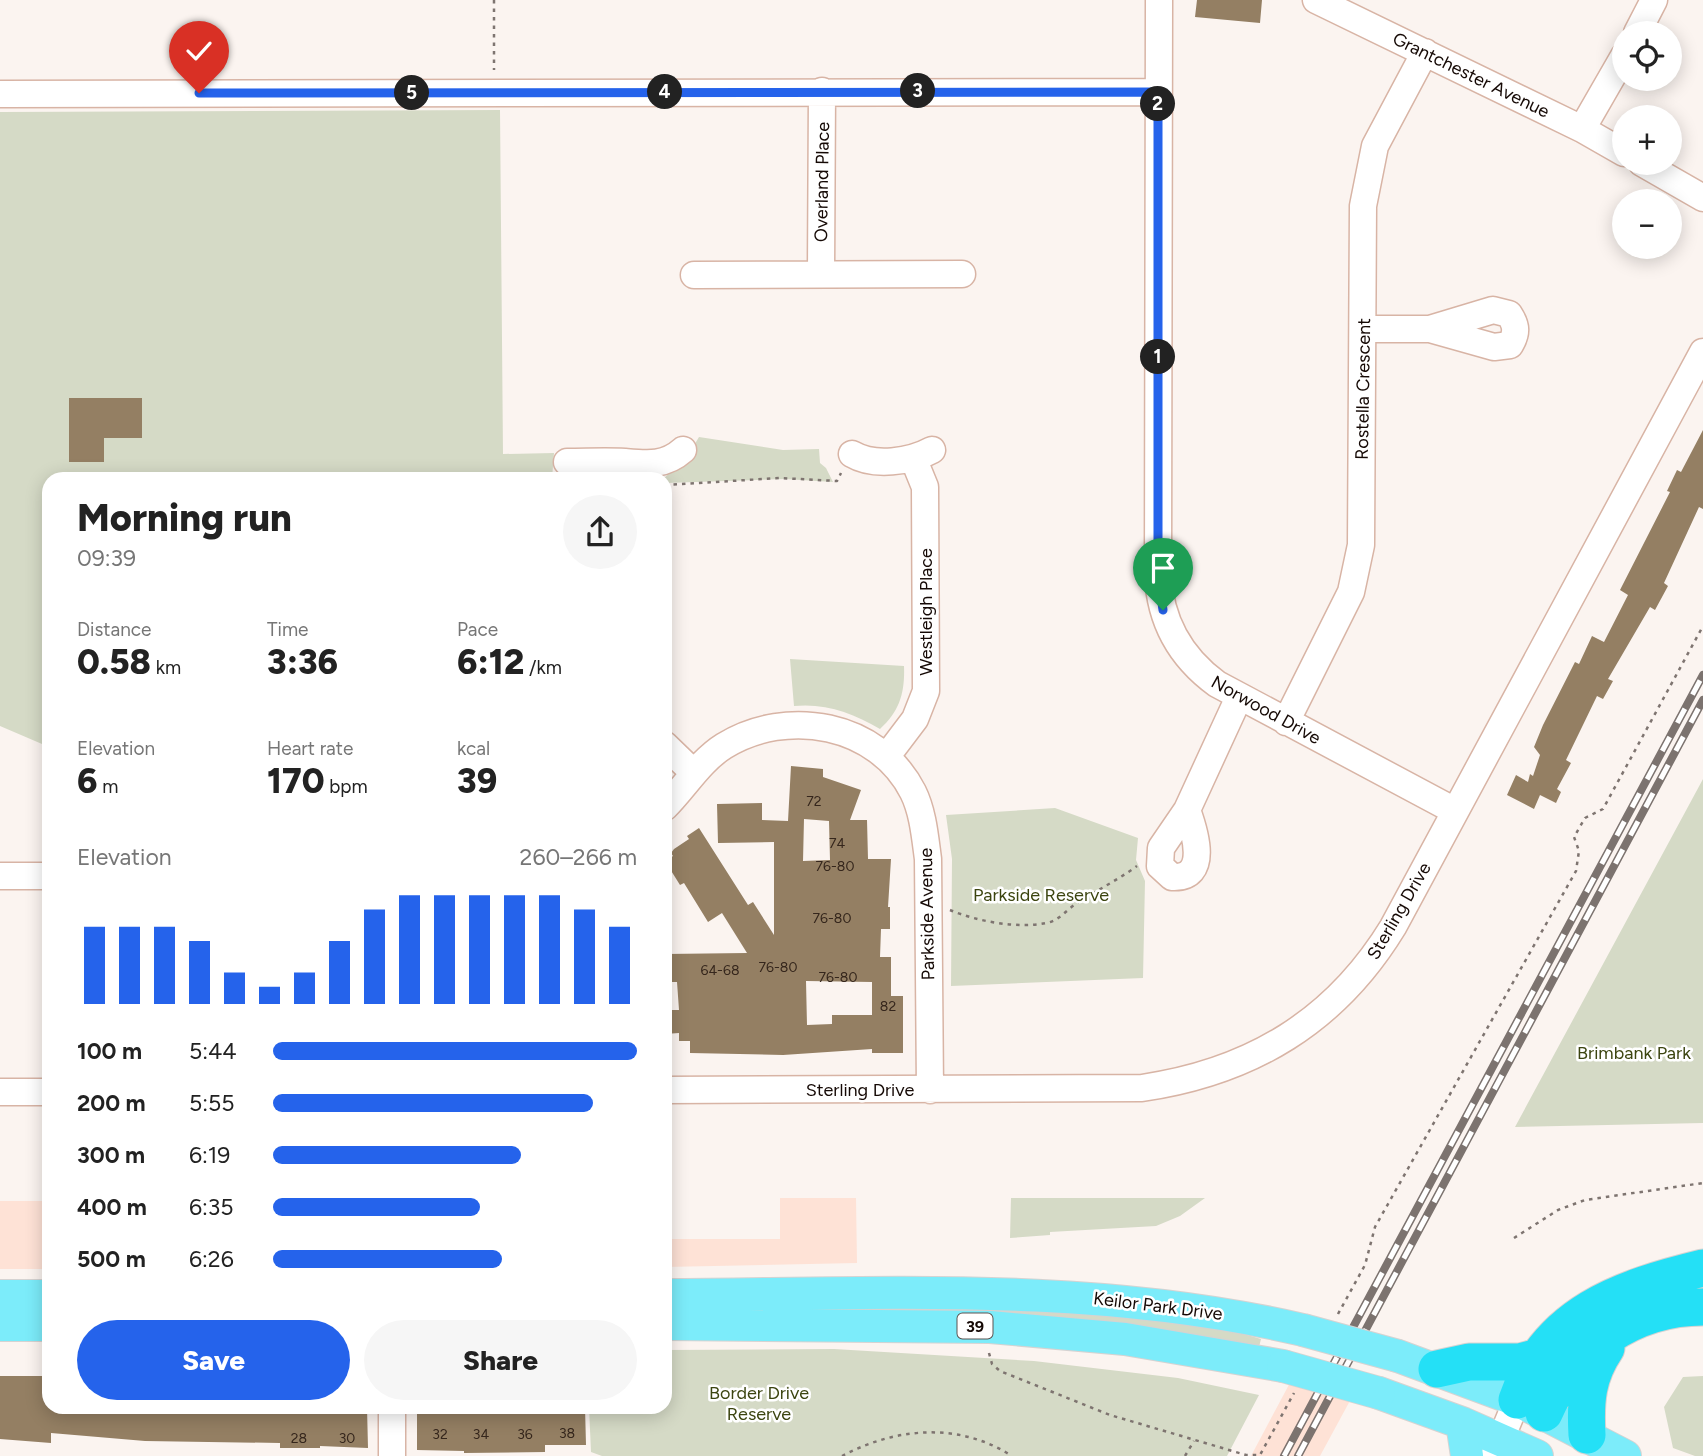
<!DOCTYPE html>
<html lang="en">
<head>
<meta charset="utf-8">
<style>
  :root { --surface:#fff; --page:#f6f6f6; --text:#222; --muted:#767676; --accent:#2563eb }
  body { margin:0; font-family:Figtree,sans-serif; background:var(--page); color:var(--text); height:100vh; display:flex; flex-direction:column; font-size:26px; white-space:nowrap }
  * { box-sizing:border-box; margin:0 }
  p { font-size:23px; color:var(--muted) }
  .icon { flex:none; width:38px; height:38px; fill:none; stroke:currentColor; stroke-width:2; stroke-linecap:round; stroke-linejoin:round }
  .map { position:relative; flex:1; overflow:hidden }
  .sheet { position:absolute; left:42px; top:472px; width:630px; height:942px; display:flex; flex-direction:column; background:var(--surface); border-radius:21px; box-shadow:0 4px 18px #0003 }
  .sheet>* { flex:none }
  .controls { position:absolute; left:1612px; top:21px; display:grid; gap:14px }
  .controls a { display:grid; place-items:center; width:70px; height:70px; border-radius:50%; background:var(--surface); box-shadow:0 4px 18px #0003; font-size:35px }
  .pin { position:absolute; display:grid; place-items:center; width:60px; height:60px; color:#fff; margin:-72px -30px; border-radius:50% 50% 50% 0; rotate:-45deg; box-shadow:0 0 7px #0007 }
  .pin .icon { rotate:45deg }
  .km { position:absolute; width:35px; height:35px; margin:-18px; border-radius:50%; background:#222; color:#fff; font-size:19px; line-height:35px; text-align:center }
  .round { display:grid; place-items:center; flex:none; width:74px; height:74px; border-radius:37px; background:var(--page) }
  .summary { display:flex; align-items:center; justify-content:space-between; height:119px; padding:0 35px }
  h1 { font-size:38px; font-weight:800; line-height:52px }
  .metrics { display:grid; grid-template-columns:repeat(3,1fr); gap:10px; height:119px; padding:7px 35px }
  .metrics div { display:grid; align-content:center }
  .metrics b { font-size:35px; font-weight:800 }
  .metrics small { font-size:19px; font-weight:400 }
  .metrics p { font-size:19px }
  .chart { height:196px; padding:14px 35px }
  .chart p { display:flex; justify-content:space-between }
  .chart svg { width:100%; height:126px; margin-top:7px; stroke:var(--accent); stroke-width:6 }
  .primary-button { display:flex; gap:14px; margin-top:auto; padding:14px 35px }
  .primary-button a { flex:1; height:80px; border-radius:42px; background:var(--accent); color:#fff; font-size:28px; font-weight:800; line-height:80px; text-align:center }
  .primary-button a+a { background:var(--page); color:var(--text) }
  ul { padding:0 35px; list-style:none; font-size:23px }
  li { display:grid; grid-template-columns:112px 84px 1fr; align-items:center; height:52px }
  li i { height:18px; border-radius:9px; background:var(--accent) }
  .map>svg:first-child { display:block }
  .built { fill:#fee2d6 }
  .green { fill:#d5dac6 }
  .building { fill:#947f63; fill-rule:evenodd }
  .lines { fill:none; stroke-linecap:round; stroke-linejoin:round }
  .minor-casing { stroke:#d8b4a5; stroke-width:29 }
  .major-casing { stroke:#d5d3d2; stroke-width:34 }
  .highway-casing { stroke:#d5d3d2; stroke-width:39 }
  .path { stroke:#7e7470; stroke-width:2.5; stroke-dasharray:3.5 5; stroke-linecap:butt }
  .minor { stroke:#fff; stroke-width:26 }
  .major { stroke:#7cecfa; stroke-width:32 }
  .highway { stroke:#24e0f6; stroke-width:37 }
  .rail-casing { stroke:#7c736f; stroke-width:8 }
  .rail { stroke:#fff; stroke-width:5; stroke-dasharray:16; stroke-linecap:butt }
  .major-bridge-casing { stroke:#d5d3d2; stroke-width:34; stroke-linecap:butt }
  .major-bridge { stroke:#7cecfa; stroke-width:32 }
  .route-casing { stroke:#fff; stroke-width:14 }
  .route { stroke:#2563eb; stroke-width:9 }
  .labels { text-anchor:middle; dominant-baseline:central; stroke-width:5; stroke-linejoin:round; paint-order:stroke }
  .number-label { font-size:14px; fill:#35261c }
  .shield { fill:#fff; stroke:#5b5350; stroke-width:2 }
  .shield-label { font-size:16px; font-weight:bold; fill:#150905 }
  .street-label { font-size:18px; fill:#150905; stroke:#fff }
  .park-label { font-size:18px; fill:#3c4510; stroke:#fff }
</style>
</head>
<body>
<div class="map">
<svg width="1703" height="1456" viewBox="0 0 1703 1456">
  <rect width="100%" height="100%" fill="#fbf4f0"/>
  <path class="built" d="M780,1198H856L857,1263L665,1267V1239H780Z
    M0,1201H49V1269H0Z
    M1292,1379L1352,1397L1320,1456H1251Z"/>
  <path class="green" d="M500,110L503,454L554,453L552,479L49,480V747L0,726V112Z
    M699,437L783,450L819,449L820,463L826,468L833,482L785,479L666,483L665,480H662L687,457Z
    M790,659L904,666C905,692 900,711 880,729C853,713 826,703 794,706Z
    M1703,779V1123L1515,1127Z
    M1055,808L1138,838L1136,860L1145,881L1143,978L951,986L952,859L946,815Z
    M1011,1198H1205L1180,1216L1156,1226L1050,1232V1235L1010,1238Z
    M665,1304H946L1189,1318L1261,1339L1258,1351L921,1315Z
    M834,1349L1034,1361L1178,1378L1259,1395L1227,1456H602L591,1452L589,1407H665V1350Z
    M1703,1376V1456H1695L1673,1448L1664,1407L1683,1377Z"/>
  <path class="building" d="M1197,0H1262L1260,23L1195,17Z
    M69,398H142V438H104V462H69Z
    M1703,430V509L1699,507L1664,583L1668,586L1655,610L1650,607L1608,679L1613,681L1603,699L1597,696L1566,760L1571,763L1557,789L1561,792L1556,803L1540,795L1534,809L1507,795L1516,775L1528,782L1530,774L1533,776L1540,755L1534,747L1543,725L1575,662L1579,664L1592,636L1604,642L1628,595L1620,590L1670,492L1667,491L1677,470L1681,472Z
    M791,766L823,769V777L861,790L850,820H867L868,859H891L888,907H890V929H881L880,957H891V996H903V1053H872V1049L783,1055L690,1053V1041H679V1033L665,1034V1010H679L677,982H665V954L747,953L722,913L708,922L684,883L680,885L665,861L673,856L671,853L674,849L689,839L687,836L699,828L748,905L753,902L774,935V842L718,843L717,804L762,803V820L788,821ZM804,819L829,821L830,860L803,861ZM806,981L872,982V1015H832V1024L807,1025Z
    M0,1376H49V1407H367L368,1448L320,1446V1448H280V1443L145,1441L51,1433V1443L0,1439Z
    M417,1407H585L586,1445H545V1452L464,1453V1451L417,1450Z"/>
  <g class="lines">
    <defs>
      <path id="minor" d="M1159,0L1158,575C1160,621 1180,657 1217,684L1455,811
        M1316,0L1582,129L1624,153
        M1637,33L1654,0
        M0,94L1158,92
        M1582,129L1624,56
        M1642,163L1703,198
        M821,273L822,91
        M694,275L962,274
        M1364,329H1430L1494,347L1510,345C1517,333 1517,326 1509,314L1493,310L1430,329
        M852,454C874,467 910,462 932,450
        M567,462C586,462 606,461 625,462C648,464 665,466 683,450
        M1286,722L1351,592L1361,545L1363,206L1375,146L1425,52
        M665,745L694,773
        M887,756L915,719L926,691L925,487L914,460
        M665,807C685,787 700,761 724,746C787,707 878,723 913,792C923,812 925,837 928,859L930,1090
        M1187,810C1195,832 1210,879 1172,877L1160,866L1161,848L1187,810L1239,697
        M0,876H49
        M665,1090L1142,1088C1251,1072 1335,1022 1393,927L1703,352
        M0,1092H49
        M392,1456V1407
        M1494,1456L1517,1400"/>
      <path id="major" d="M665,1295C878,1294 1094,1281 1303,1330
        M0,1296H49
        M665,1324L990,1327L1125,1339L1283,1366
        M0,1325H49
        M1398,1356L1517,1400L1625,1456
        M1379,1393L1462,1423L1537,1456
        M1462,1423L1467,1456"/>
      <path id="highway" d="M1437,1369L1469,1362H1520L1539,1357
        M1517,1400C1547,1313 1621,1288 1703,1268
        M1544,1413C1572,1349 1633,1307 1703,1307
        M1587,1435C1585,1401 1587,1376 1606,1348"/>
    </defs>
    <use href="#minor" class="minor-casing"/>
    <use href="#major" class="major-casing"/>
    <use href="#highway" class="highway-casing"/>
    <path class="path" d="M494,0V70
      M665,485L780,478L837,481L841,473
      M950,910C976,921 1017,929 1046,923C1059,921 1066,910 1077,903C1097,890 1118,880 1137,866
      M1514,1238L1558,1210L1585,1200L1703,1183
      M1338,1314L1365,1265L1375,1227L1576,871L1579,851L1574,837L1585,818L1603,809L1703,626
      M989,1353L992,1364L1000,1371L1110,1415L1246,1455H1260L1294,1393
      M842,1456C897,1427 959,1422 1012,1456
      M1185,1456L1194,1441"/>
    <use href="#minor" class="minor"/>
    <use href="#major" class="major"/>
    <use href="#highway" class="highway"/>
    <defs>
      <path id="rail" d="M1284,1456L1703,675
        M1298,1456L1703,700"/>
    </defs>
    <use href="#rail" class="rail-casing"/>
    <use href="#rail" class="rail"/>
    <defs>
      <path id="major-bridge" d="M1303,1330L1398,1356
        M1283,1366L1379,1393"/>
    </defs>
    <use href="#major-bridge" class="major-bridge-casing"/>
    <use href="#major-bridge" class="major-bridge"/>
  </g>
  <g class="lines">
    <defs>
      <path id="route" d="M199,93L1158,92V575L1163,610"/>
    </defs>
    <use href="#route" class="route-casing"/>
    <use href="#route" class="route"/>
  </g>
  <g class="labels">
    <g class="number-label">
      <text x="814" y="801">72</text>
      <text x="837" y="843">74</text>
      <text x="835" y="866">76-80</text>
      <text x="832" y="918">76-80</text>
      <text x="778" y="967">76-80</text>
      <text x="720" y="970">64-68</text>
      <text x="838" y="977">76-80</text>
      <text x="888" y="1006">82</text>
      <text x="567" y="1433">38</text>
      <text x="440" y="1434">32</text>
      <text x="481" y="1434">34</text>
      <text x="525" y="1434">36</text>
      <text x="299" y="1438">28</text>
      <text x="347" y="1438">30</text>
    </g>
    <rect class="shield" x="957.5" y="1313.5" width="35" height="25" rx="5"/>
    <g class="shield-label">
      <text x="975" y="1326">39</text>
    </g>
    <g class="street-label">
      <text transform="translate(1471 75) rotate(26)">Grantchester Avenue</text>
      <text transform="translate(822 182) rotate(-89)">Overland Place</text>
      <text transform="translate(1363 389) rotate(-89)">Rostella Crescent</text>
      <text transform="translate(926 612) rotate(-90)">Westleigh Place</text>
      <text transform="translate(1266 710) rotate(29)">Norwood Drive</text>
      <text transform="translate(1399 911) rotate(-60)">Sterling Drive</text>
      <text transform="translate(927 914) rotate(-91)">Parkside Avenue</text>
      <text x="860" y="1090">Sterling Drive</text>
      <text transform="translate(1158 1306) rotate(7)">Keilor Park Drive</text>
    </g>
    <g class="park-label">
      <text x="1041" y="895">Parkside Reserve</text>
      <text x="1634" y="1053">Brimbank Park</text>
      <text x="759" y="1393">Border Drive<tspan x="759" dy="21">Reserve</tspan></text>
    </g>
  </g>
</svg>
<div class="controls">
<a><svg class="icon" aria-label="locate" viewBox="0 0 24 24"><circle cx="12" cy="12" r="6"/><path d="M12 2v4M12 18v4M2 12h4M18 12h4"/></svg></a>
<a>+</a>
<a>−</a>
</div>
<div class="pin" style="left:1163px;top:610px;background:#1e9e55"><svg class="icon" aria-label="arrive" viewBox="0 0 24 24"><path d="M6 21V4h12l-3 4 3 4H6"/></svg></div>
<div class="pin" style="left:199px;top:93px;background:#d93025"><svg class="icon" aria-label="check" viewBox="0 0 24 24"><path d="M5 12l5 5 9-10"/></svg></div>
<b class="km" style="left:1158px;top:357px">1</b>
<b class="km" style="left:1158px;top:104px">2</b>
<b class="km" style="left:918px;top:91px">3</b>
<b class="km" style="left:665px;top:92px">4</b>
<b class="km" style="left:412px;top:93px">5</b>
<section class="sheet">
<div class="summary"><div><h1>Morning run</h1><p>09:39</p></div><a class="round"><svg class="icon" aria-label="share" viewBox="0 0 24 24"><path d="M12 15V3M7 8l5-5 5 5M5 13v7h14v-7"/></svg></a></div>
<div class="metrics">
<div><p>Distance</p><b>0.58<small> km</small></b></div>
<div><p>Time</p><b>3:36</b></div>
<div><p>Pace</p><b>6:12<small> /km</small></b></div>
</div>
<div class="metrics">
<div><p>Elevation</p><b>6<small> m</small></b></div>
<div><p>Heart rate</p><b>170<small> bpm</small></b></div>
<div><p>kcal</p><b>39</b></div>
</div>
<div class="chart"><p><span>Elevation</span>260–266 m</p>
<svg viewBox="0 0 160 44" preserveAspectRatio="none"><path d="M5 44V17M15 44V17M25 44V17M35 44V22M45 44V33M55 44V38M65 44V33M75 44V22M85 44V11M95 44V6M105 44V6M115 44V6M125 44V6M135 44V6M145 44V11M155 44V17"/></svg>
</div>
<ul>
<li><b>100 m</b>5:44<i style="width:100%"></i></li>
<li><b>200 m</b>5:55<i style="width:88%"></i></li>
<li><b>300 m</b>6:19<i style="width:68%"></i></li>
<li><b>400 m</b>6:35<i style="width:57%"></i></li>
<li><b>500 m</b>6:26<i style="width:63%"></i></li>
</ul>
<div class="primary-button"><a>Save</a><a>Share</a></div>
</section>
</div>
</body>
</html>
